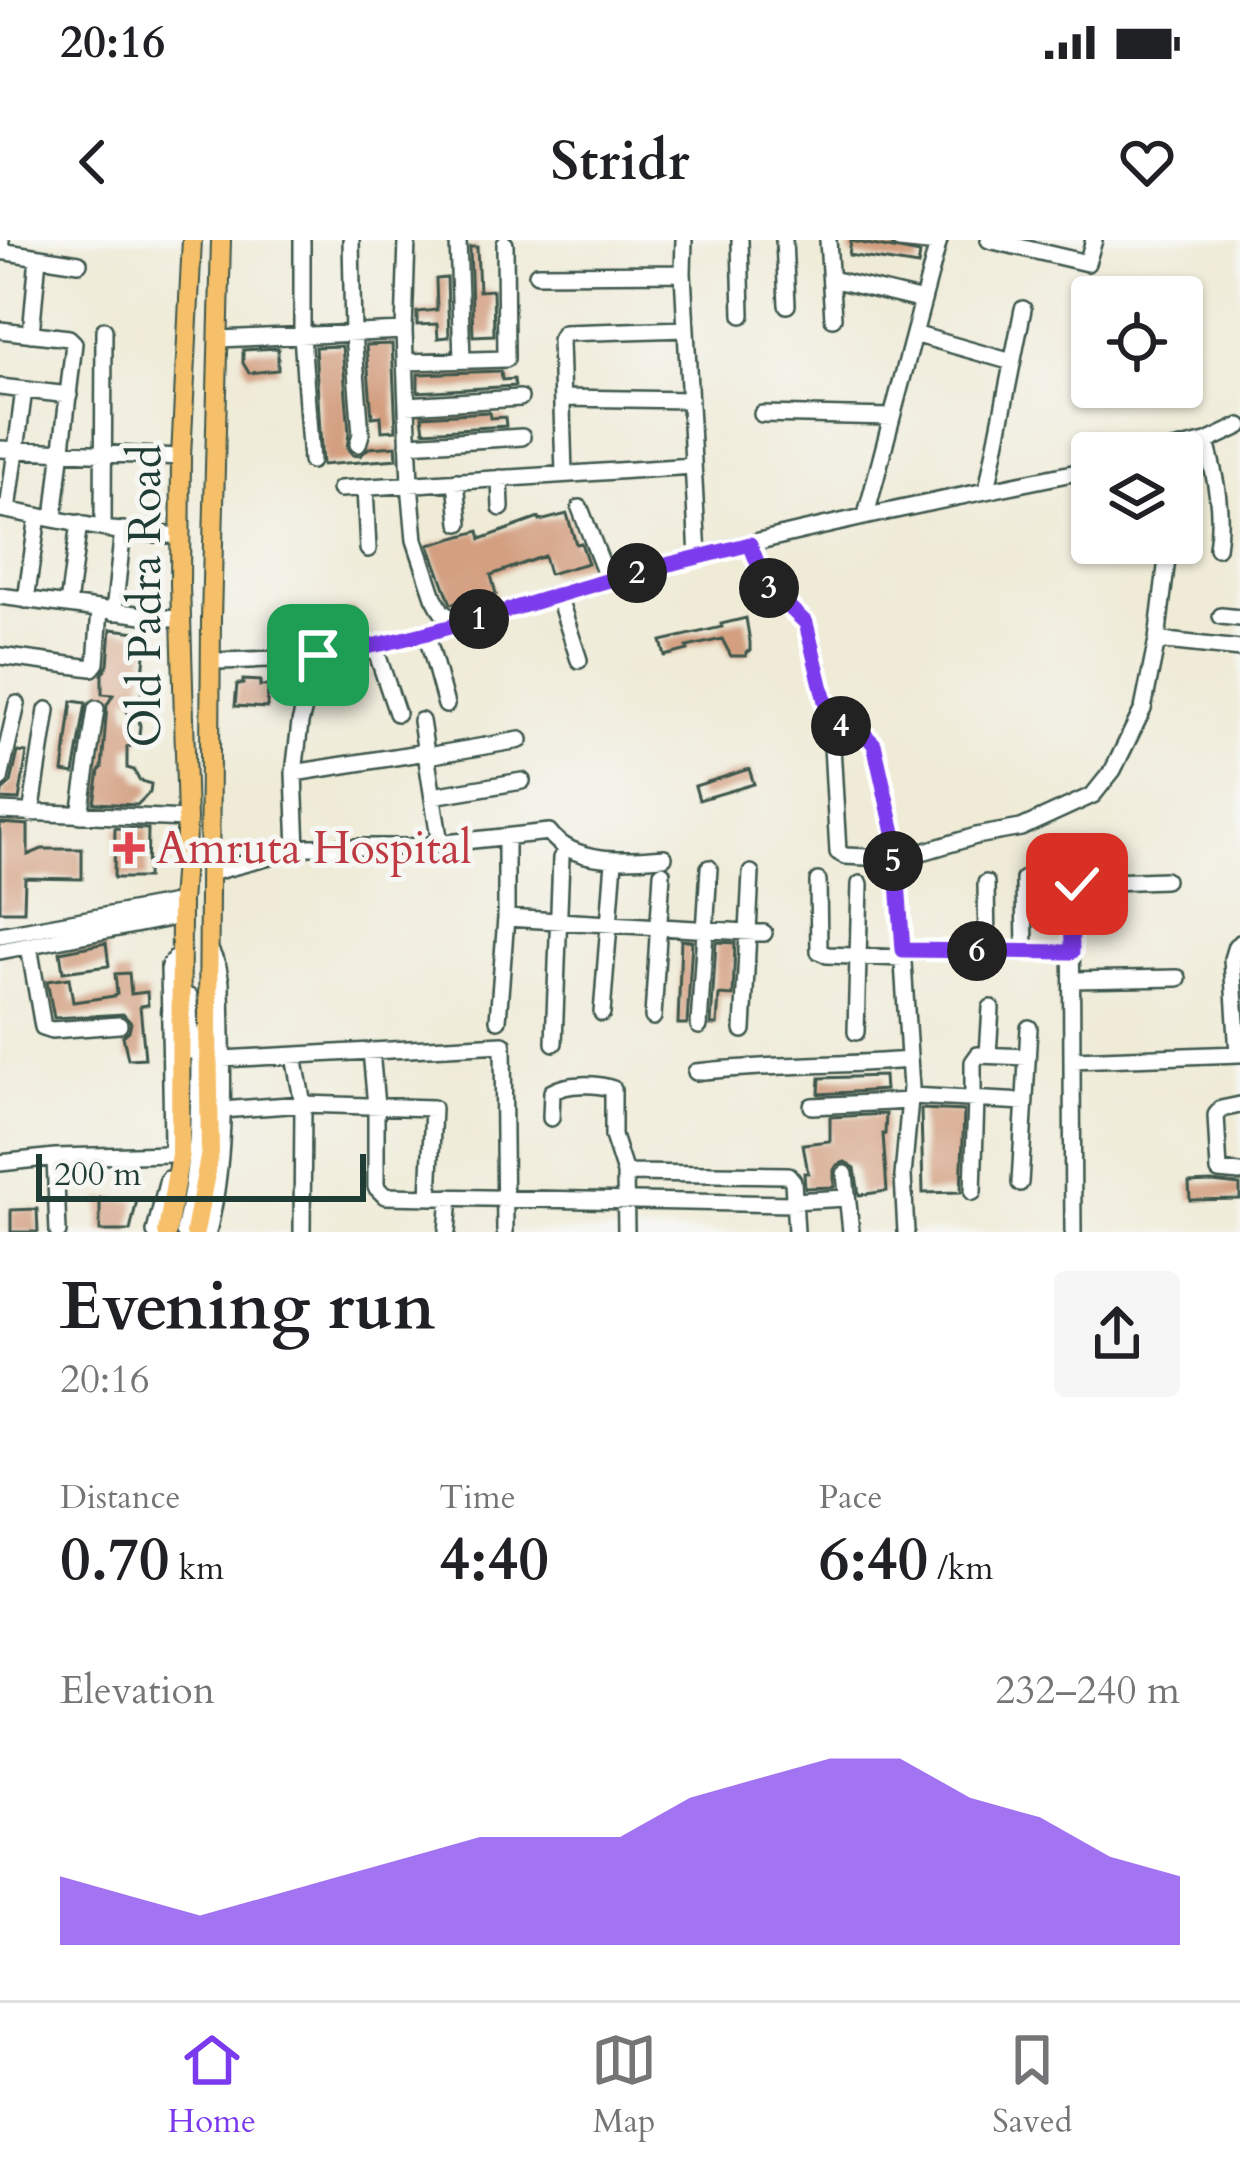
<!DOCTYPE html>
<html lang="en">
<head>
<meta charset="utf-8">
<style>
  :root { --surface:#fff; --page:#f6f6f6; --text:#202124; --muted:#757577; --line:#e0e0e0; --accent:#7c3aed }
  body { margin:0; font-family:Cardo,serif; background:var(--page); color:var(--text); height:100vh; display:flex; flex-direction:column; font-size:45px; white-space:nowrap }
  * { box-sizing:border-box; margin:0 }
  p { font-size:39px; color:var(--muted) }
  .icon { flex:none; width:66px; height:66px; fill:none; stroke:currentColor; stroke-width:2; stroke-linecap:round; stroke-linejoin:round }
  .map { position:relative; height:992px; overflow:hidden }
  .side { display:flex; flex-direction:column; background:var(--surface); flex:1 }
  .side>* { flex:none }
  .controls { position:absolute; left:1071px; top:36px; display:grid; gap:24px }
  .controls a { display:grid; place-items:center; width:132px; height:132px; border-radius:12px; background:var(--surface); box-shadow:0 3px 9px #0004; font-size:60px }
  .scale { position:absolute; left:36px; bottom:30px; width:330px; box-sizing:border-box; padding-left:12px; border:6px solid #1f3d34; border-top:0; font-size:33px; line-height:42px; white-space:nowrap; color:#1f3d34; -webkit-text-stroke:9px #f6f6f2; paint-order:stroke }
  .pin { position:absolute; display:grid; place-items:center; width:102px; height:102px; color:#fff; margin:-51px; border-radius:24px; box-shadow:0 6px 18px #0006 }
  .km { position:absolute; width:60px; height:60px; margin:-30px; border-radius:50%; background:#222; color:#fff; font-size:33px; line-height:60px; text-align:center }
  .round { display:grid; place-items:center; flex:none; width:126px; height:126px; border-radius:12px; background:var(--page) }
  .overview { display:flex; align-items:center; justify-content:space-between; height:204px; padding:0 60px }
  h1 { font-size:66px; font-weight:700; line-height:90px }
  .metrics { display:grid; grid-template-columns:repeat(3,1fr); gap:18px; height:204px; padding:12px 60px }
  .metrics div { display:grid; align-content:center }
  .metrics b { font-size:60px; font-weight:700 }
  .metrics small { font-size:33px; font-weight:400 }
  .metrics p { font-size:33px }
  .chart { height:336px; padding:24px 60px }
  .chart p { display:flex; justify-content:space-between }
  .chart svg { width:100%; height:216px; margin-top:12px; fill:var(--accent); opacity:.7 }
  .status { display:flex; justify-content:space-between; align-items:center; height:84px; padding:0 60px; background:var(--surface); direction:ltr }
  .status svg { height:33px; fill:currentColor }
  header { display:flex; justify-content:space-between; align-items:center; height:156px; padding:0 60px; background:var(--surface); font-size:54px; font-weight:700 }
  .tab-bar { display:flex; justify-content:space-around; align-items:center; height:168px; border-top:3px solid var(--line); background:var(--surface); font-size:33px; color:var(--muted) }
  .tab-bar a { display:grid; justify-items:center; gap:6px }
  .tab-bar .on { color:var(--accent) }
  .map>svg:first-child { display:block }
  .building { fill:#d39f80 }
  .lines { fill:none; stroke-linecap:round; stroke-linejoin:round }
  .minor-casing { stroke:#3e574c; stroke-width:20 }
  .major-casing { stroke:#3e574c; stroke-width:22 }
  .minor { stroke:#fff; stroke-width:15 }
  .major { stroke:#f6c06b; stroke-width:18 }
  .route-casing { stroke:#fff; stroke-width:24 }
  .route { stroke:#7c3aed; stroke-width:15 }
  .health-dot { fill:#e0444e; stroke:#f6f6f2; stroke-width:4.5 }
  .labels { text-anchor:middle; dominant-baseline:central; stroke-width:10; stroke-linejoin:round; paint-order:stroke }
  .street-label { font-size:45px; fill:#1f3d34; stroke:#f6f6f2 }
  .health-label { font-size:45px; fill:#be3a42; stroke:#f6f6f2; text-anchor:start }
</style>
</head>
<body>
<div class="status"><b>20:16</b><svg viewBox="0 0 49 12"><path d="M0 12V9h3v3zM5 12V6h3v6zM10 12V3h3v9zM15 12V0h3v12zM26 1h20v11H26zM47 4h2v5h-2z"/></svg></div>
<header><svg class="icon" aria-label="back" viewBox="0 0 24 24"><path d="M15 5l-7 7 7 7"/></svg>Stridr<svg class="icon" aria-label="heart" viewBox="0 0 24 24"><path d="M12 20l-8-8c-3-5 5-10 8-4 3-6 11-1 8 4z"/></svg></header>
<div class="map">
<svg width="1240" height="992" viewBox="0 0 1240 992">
  <rect width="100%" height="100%" fill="#f6f6f2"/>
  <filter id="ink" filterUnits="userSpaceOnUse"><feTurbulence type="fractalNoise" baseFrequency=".00833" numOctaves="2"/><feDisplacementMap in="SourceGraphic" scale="24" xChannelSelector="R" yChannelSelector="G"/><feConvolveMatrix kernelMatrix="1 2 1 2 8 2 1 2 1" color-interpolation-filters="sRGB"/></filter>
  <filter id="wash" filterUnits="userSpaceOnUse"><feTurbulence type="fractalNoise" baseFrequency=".004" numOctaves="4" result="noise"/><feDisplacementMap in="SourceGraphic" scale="48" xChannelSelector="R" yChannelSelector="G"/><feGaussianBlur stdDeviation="2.7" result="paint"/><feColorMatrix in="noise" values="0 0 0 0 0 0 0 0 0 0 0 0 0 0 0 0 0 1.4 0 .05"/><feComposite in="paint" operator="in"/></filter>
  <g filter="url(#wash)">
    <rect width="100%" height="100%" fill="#efebd7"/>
    <g id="blocks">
      <path class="building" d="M851,1L920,14L918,26L849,15Z
        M470,7H477L479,51L493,50L494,95L473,96Z
        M447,38L449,97L438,98L437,84L417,85V72L437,70L436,39Z
        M392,104L396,190L382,191L381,176L372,177L366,105Z
        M342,106L349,193L347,208L353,215L360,216L369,208L396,206L397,219L322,225L315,107Z
        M278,108V130L249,133L243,123V110Z
        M501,131L502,140L514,139L515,146L418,152V134Z
        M489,172L490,178L505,177L506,186L424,191L422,176Z
        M567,274L576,304L581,303L588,323L549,334L544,316L491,335L496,354L451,364L429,305L479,291L481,299L539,278L540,281Z
        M354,368L358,384L319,388L316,379Z
        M746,378L750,402V411L746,412V416H731L722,399L687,407L688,410L665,416L661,401L722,387L721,384Z
        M111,389L147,393L141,457L126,456L127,473L139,479L140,486L138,504L127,507V528L134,530L139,540L151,544L150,552L137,565L94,563L99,531L102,528L107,465L113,455L102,454V434L108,424Z
        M243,440L260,441V446H268L267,468L235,466L237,444H243Z
        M72,461L86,463L74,534L63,532Z
        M18,512L27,513L19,560L1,559L2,551L11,543Z
        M749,529L754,544L699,560L695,546Z
        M0,583L28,585V615L42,609H82V639L25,638L24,671H0Z
        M115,588L148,589L147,638H114Z
        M681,700L692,701L687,784H678Z
        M716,702L735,703L733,756L719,755L717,785H711Z
        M106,703L109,726L63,732L60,712Z
        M129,733L131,754L147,752L148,765L140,766L145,818L128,819L123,796L129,791L131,783L123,774L54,778L47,741L69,738L73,762L114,756L117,754L115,734Z
        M884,836L885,850L819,854L820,838Z
        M921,869L964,871L961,952L923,953Z
        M886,874L885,894H883L887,951L859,955L855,928L845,922L837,925L834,930V947L805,948L804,933H808L803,904L830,901V877Z
        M1212,942L1240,945V959L1190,960L1189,943Z
        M100,958L137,960L130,991H100Z
        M37,969L38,992H11V970Z"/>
    </g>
  </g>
  <g filter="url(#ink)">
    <use href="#blocks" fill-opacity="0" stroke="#3e574c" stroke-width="3"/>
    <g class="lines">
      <defs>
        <path id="minor" d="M1,0L0,11L79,23
          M302,0V95L311,221
          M351,0L353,94L361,194L358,204
          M458,0L462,119
          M684,0L683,33L698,317
          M740,0L742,75
          M784,0L787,65
          M828,0L833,78
          M899,0L938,4
          M989,0L1087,23L1094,0
          M537,34L683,33
          M831,39L923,61
          M0,90L69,98L74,103L54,278
          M404,91L407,0
          M31,94L38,17
          M914,94L1012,122
          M219,99L404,91L410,244L415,300L434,357L442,372L460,384
          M405,122L506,119L505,4
          M0,147L69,155
          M562,158L690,160
          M407,165L520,158
          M762,174L892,177
          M1206,202C1216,238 1223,271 1217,308
          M408,204L522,197
          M0,209L181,217
          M1161,213L1206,202L1240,186
          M564,234L560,100L564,93L686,89
          M500,238L501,268
          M456,241L460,283
          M365,247L368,309
          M340,249L693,226
          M987,250L1023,69
          M580,268L608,340
          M0,269L111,290L180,296
          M8,270L24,150
          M866,275L939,0
          M103,288L104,90
          M750,304L767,345L801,377L808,389L831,488L838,612L845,616L887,618L897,628L911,848L903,936L906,992
          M558,355L579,420
          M0,356L181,380
          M26,360L38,276
          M68,365L79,283
          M114,372L123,290
          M1221,376L1240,378
          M426,392L446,465
          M1157,400L1240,409
          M374,405L397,473
          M0,416L92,428L96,423L100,370
          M210,421C256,420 301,419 347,411C437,395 523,363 611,339C770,295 931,262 1092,229
          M421,481L440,604
          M829,482L865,495L874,504L900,619
          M427,516L520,500
          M294,533L426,512
          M0,539L17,464
          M433,556L522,541
          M0,571L187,579
          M31,574L47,470
          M80,575L96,469
          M506,597V678L764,693
          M297,610L294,533L300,483L318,415
          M892,621L976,596L1021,588L1093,555L1113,530L1143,469L1157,400L1169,303
          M209,633L308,607H408L549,592C573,625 628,620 664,617
          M1024,639L1025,712
          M818,641L819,711L827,715L903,718
          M986,643L987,711
          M0,695L181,662
          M29,706L43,787L52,790L119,785
          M903,710L1072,712
          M0,711L181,676
          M1072,740L1178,738
          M189,757L190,811
          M602,773L614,621
          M653,777L662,633
          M498,780L506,678
          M699,786L709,628
          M743,790L751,633
          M856,792L860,644
          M554,803L561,618
          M371,811L376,866V947L385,956L793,964
          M988,814L991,768
          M1238,814L1232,719L1236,706L1240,703
          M294,816L303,864L302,992
          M222,819L503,804L505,992
          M1073,820L1240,814
          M696,832C767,824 838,826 909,820
          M911,856L1025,862
          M973,859V822L978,815L1028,817
          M1240,865L1221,869L1216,875L1219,931L1240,933
          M812,866L910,861
          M222,870L303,864L433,868L429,957
          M551,878L552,852C566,843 597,843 613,849V896L625,933
          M172,903L169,726L181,712
          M0,923L55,917
          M845,934L851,992
          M1020,943L1029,788
          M973,952L976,859
          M793,961L846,958
          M58,992L55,917L172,914
          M155,992L168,939
          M184,992C200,925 199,863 199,795
          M208,992C228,910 222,826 221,743L218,727L210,710
          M447,992L450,957
          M626,992L625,933L788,935L793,941L796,992
          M1073,992L1071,653L1073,647L1081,643L1165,640"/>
        <path id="major" d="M167,992L180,914L181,662L187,579L180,344L181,217L192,0
          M195,992L210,912L208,787L211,379L221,0"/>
      </defs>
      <use href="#minor" class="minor-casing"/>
      <use href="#major" class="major-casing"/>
      <use href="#minor" class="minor"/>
      <use href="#major" class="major"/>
    </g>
  </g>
  <g class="lines" filter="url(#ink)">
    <defs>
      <path id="route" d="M318,415C416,402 511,368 606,341C653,327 702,317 750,304L766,345L806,383L830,482L865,495L874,504L900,619L892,621L897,628L903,710L1072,712L1071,653L1077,644"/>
    </defs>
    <use href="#route" class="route-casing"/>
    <use href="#route" class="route"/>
  </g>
  <path class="health-dot" d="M123 590h12v12h12v12h-12v12h-12v-12h-12v-12h12z"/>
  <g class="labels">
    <g class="street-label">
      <text transform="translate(145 356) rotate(-90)">Old Padra Road</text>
    </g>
    <g class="health-label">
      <text x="156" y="608">Amruta Hospital</text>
    </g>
  </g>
</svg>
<div class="controls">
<a><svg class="icon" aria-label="locate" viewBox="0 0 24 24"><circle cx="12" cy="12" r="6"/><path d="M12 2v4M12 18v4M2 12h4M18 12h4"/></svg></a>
<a><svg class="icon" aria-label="layers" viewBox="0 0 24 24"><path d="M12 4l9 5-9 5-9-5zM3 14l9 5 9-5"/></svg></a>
</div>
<div class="scale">200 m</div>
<div class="pin" style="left:318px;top:415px;background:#1e9e55"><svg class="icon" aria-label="arrive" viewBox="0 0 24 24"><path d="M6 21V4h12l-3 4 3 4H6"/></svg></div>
<div class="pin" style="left:1077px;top:644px;background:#d93025"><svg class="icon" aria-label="check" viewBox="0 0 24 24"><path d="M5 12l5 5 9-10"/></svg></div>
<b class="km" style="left:479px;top:379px">1</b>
<b class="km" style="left:637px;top:333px">2</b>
<b class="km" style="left:769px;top:348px">3</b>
<b class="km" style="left:841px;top:486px">4</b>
<b class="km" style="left:893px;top:621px">5</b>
<b class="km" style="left:977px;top:711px">6</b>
</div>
<section class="side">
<div class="overview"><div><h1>Evening run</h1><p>20:16</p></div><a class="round"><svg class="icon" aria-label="share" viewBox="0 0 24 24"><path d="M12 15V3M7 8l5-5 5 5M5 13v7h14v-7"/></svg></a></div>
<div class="metrics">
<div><p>Distance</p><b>0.70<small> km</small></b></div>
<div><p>Time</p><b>4:40</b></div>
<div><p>Pace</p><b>6:40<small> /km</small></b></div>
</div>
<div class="chart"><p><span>Elevation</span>232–240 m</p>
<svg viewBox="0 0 160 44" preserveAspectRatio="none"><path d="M0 44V30L10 34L20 38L30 34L40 30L50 26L60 22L70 22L80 22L90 14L100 10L110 6L120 6L130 14L140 18L150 26L160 30V44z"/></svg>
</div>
</section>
<nav class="tab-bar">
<a class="on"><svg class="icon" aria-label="home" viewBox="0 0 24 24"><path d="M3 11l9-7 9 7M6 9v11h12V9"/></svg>Home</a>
<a><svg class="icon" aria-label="map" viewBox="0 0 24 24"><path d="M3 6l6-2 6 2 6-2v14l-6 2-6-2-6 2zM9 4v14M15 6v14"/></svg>Map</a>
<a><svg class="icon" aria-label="saved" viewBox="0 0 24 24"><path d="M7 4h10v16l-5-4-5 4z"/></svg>Saved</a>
</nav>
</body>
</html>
